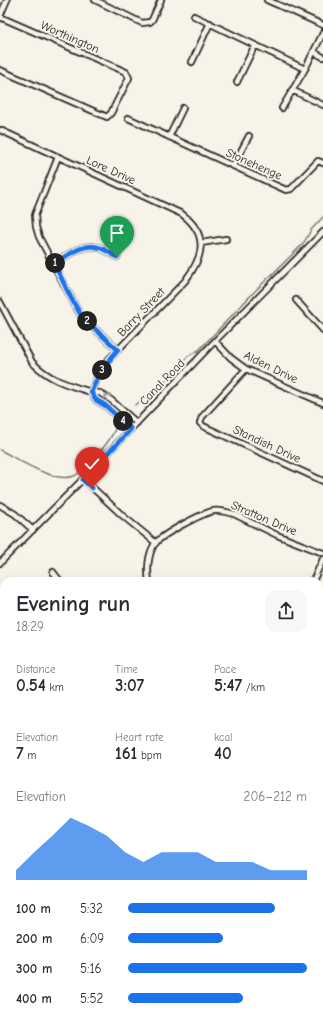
<!DOCTYPE html>
<html lang="en">
<head>
<meta charset="utf-8">
<style>
  :root { --surface:#fff; --page:#f7f7f7; --text:#2b2b33; --muted:#7c7c81; --accent:#1a73e8 }
  body { margin:0; font-family:"Comic Neue",sans-serif; background:var(--page); color:var(--text); height:100vh; display:flex; flex-direction:column; font-size:15px; white-space:nowrap }
  * { box-sizing:border-box; margin:0 }
  p { font-size:13px; color:var(--muted) }
  .icon { flex:none; width:22px; height:22px; fill:none; stroke:currentColor; stroke-width:2; stroke-linecap:round; stroke-linejoin:round }
  .map { position:relative; flex:1; overflow:hidden }
  .sheet { position:absolute; left:0px; top:577px; width:323px; height:444px; display:flex; flex-direction:column; background:var(--surface); border-radius:12px 12px 0 0; box-shadow:0 4px 16px #0002 }
  .sheet>* { flex:none }
  .pin { position:absolute; display:grid; place-items:center; width:34px; height:34px; color:#fff; margin:-41px -17px; border-radius:50% 50% 50% 0; rotate:-45deg; box-shadow:0 0 4px #0007 }
  .pin .icon { rotate:45deg }
  .km { position:absolute; width:20px; height:20px; margin:-10px; border-radius:50%; background:#222; color:#fff; font-size:11px; line-height:20px; text-align:center }
  .round { display:grid; place-items:center; flex:none; width:42px; height:42px; border-radius:12px; background:var(--page) }
  .summary { display:flex; align-items:center; justify-content:space-between; height:68px; padding:0 16px }
  h1 { font-size:22px; font-weight:800; line-height:30px }
  .metrics { display:grid; grid-template-columns:repeat(3,1fr); gap:6px; height:68px; padding:4px 16px }
  .metrics div { display:grid; align-content:center }
  .metrics b { font-size:17px; font-weight:800 }
  .metrics small { font-size:11px; font-weight:400 }
  .metrics p { font-size:11px }
  .chart { height:112px; padding:8px 16px }
  .chart p { display:flex; justify-content:space-between }
  .chart svg { width:100%; height:72px; margin-top:4px; fill:var(--accent); opacity:.7 }
  ul { padding:0 16px; list-style:none; font-size:13px }
  li { display:grid; grid-template-columns:64px 48px 1fr; align-items:center; height:30px }
  li i { height:10px; border-radius:5px; background:var(--accent) }
  .map>svg:first-child { display:block }
  .green { fill:#dad6cc; stroke:#82807c }
  .lines { fill:none; stroke-linecap:round; stroke-linejoin:round }
  .stream { stroke:#7a7874; stroke-width:1.5 }
  .minor-casing { stroke:#2b2b2b; stroke-width:8 }
  .minor { stroke:#f7f3e8; stroke-width:4.5 }
  .oneway { stroke:#918f8a }
  .route-casing { stroke:#fff; stroke-width:8 }
  .route { stroke:#1a73e8; stroke-width:5 }
  .labels { text-anchor:middle; dominant-baseline:central; stroke-width:4; stroke-linejoin:round; paint-order:stroke }
  .street-label { font-size:12px; fill:#2b2b2b; stroke:#f7f3e8 }
</style>
</head>
<body>
<div class="map">
<svg width="323" height="1021" viewBox="0 0 323 1021">
  <rect width="100%" height="100%" fill="#f7f3e8"/>
  <filter id="ink" filterUnits="userSpaceOnUse"><feTurbulence type="fractalNoise" baseFrequency=".025" numOctaves="2"/><feDisplacementMap in="SourceGraphic" scale="8" xChannelSelector="R" yChannelSelector="G"/><feConvolveMatrix kernelMatrix="1 2 1 2 8 2 1 2 1" color-interpolation-filters="sRGB"/></filter>
  <g filter="url(#ink)">
    <path class="green" d="M0,623L4,625V687L0,696Z
      M0,935L4,937V1017H58L57,1021H0Z"/>
    <g class="lines">
      <path class="stream" d="M135,405L159,388L188,356L199,350L254,292L303,244L311,230L323,217
        M0,450C18,459 55,484 74,476C81,473 87,465 93,459C102,449 111,440 116,427
        M319,843L323,845"/>
      <defs>
        <path id="minor" d="M95,0L142,23L150,22L152,20L161,0
          M267,0L323,25
          M0,16L7,0
          M194,16L305,69
          M0,17L126,72L129,78L111,113L107,117L0,70
          M314,52L323,57
          M192,62L210,23
          M237,82L255,45
          M292,90L323,105
          M282,108L305,69L323,33
          M128,118L286,190L291,189L318,161L323,163
          M0,130L182,214C209,235 204,256 185,281L109,359L98,376L91,392C68,385 49,380 32,362L0,302
          M169,137L183,108
          M58,157L35,215L36,227L39,237L77,309L82,317L118,350
          M233,166L249,136
          M201,243L226,239
          M54,263C66,257 82,243 97,247C104,248 111,254 117,257
          M296,300L323,330
          M215,341L231,358L246,369L323,403
          M246,369L202,417L200,423L203,426L323,481
          M131,429L106,406L96,400L91,392L100,393L111,400L137,423
          M83,479L123,516L156,543
          M0,505L15,514L33,530
          M0,563L83,479L215,341L323,232
          M53,572L60,581
          M149,581C147,570 148,555 154,545C160,535 201,514 213,511C220,510 227,512 234,514L277,535L323,553
          M313,581L323,559
          M0,772L4,763
          M319,783L323,785
          M0,869L4,871
          M319,879L323,881
          M319,918L323,917
          M0,922L4,924
          M319,967H323
          M213,1017L222,1021
          M313,1017L321,1021
          M91,1021L92,1020L101,1021
          M123,1021L124,1017
          M132,1021L134,1017
          M243,1021L244,1017
          M249,1021L251,1017"/>
      </defs>
      <use href="#minor" class="minor-casing"/>
      <use href="#minor" class="minor"/>
    </g>
    <defs><path id="oneway-chevron" d="M-2-3.5L2.5 0L-2 3.5" fill="none" stroke-width="1.6" stroke-linecap="round" stroke-linejoin="round"/></defs>
    <use class="oneway" href="#oneway-chevron" transform="translate(107 397) rotate(-145)"/>
  </g>
  <g class="lines" filter="url(#ink)">
    <defs>
      <path id="route" d="M92,488L83,480L131,429L106,406L96,400L91,392C97,376 106,363 118,350L82,317L71,298L54,263C66,257 82,243 97,247C104,248 111,254 117,257"/>
    </defs>
    <use href="#route" class="route-casing"/>
    <use href="#route" class="route"/>
  </g>
  <g class="labels">
    <g class="street-label">
      <text transform="translate(70 37) rotate(24)">Worthington</text>
      <text transform="translate(254 164) rotate(24)">Stonehenge</text>
      <text transform="translate(111 170) rotate(24)">Lore Drive</text>
      <text transform="translate(141 312) rotate(-46)">Barry Street</text>
      <text transform="translate(271 367) rotate(26)">Alden Drive</text>
      <text transform="translate(162 382) rotate(-46)">Canal Road</text>
      <text transform="translate(267 444) rotate(25)">Standish Drive</text>
      <text transform="translate(264 518) rotate(23)">Stratton Drive</text>
    </g>
  </g>
</svg>
<div class="pin" style="left:117px;top:257px;background:#1e9e55"><svg class="icon" aria-label="arrive" viewBox="0 0 24 24"><path d="M6 21V4h12l-3 4 3 4H6"/></svg></div>
<div class="pin" style="left:92px;top:488px;background:#d93025"><svg class="icon" aria-label="check" viewBox="0 0 24 24"><path d="M5 12l5 5 9-10"/></svg></div>
<b class="km" style="left:55px;top:263px">1</b>
<b class="km" style="left:87px;top:321px">2</b>
<b class="km" style="left:102px;top:370px">3</b>
<b class="km" style="left:123px;top:421px">4</b>
<section class="sheet">
<div class="summary"><div><h1>Evening run</h1><p>18:29</p></div><a class="round"><svg class="icon" aria-label="share" viewBox="0 0 24 24"><path d="M12 15V3M7 8l5-5 5 5M5 13v7h14v-7"/></svg></a></div>
<div class="metrics">
<div><p>Distance</p><b>0.54<small> km</small></b></div>
<div><p>Time</p><b>3:07</b></div>
<div><p>Pace</p><b>5:47<small> /km</small></b></div>
</div>
<div class="metrics">
<div><p>Elevation</p><b>7<small> m</small></b></div>
<div><p>Heart rate</p><b>161<small> bpm</small></b></div>
<div><p>kcal</p><b>40</b></div>
</div>
<div class="chart"><p><span>Elevation</span>206–212 m</p>
<svg viewBox="0 0 160 44" preserveAspectRatio="none"><path d="M0 44V38L10 27L20 17L30 6L40 11L50 17L60 27L70 33L80 27L90 27L100 27L110 33L120 33L130 33L140 38L150 38L160 38V44z"/></svg>
</div>
<ul>
<li><b>100 m</b>5:32<i style="width:82%"></i></li>
<li><b>200 m</b>6:09<i style="width:53%"></i></li>
<li><b>300 m</b>5:16<i style="width:100%"></i></li>
<li><b>400 m</b>5:52<i style="width:64%"></i></li>
</ul>
</section>
</div>
</body>
</html>
